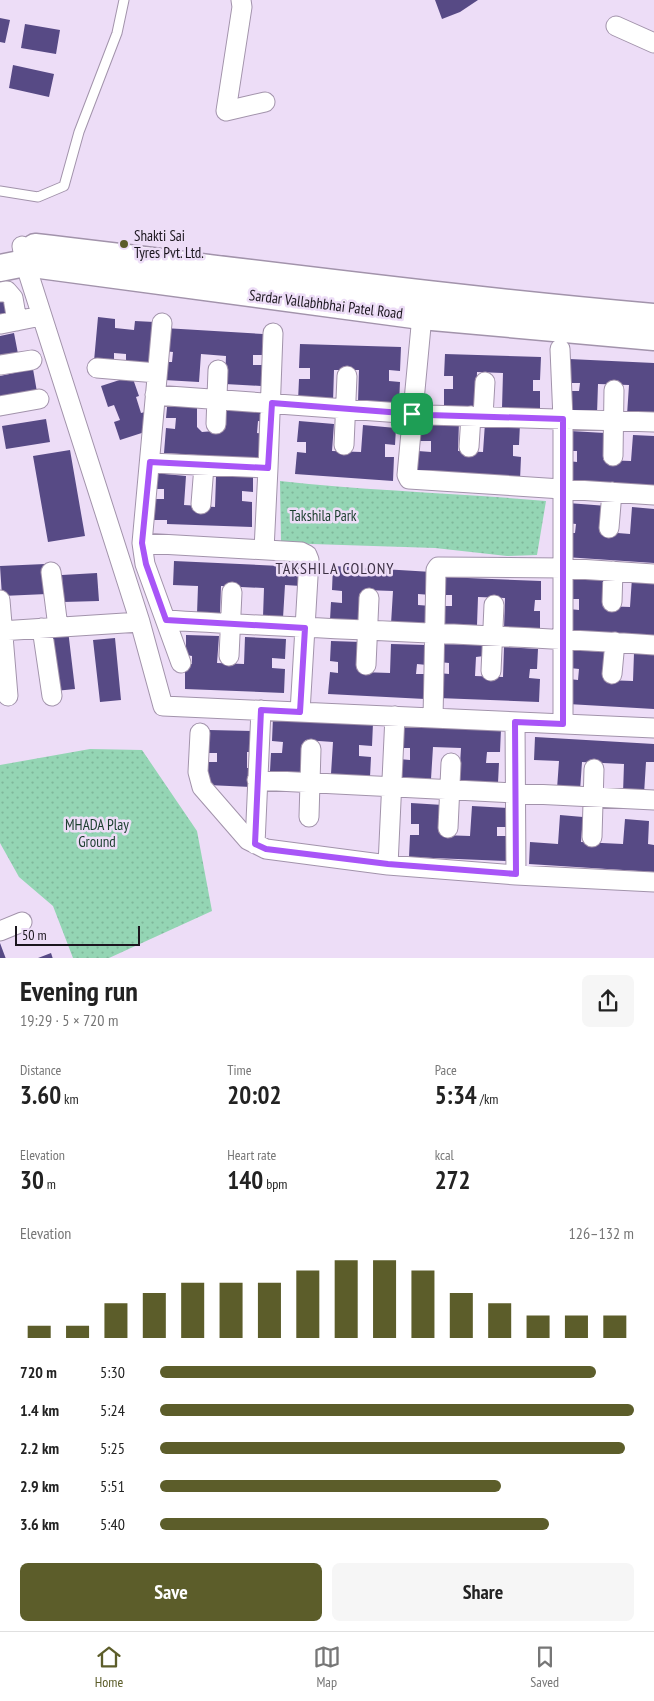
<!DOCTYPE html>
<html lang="en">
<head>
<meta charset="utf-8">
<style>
  :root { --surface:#fff; --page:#f6f6f6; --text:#222; --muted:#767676; --line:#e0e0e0; --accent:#5c5d2a }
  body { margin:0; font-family:"PT Sans Narrow",sans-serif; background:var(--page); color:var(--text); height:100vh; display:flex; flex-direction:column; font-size:19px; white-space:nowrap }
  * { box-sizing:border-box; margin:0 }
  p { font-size:16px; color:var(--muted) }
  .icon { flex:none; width:28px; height:28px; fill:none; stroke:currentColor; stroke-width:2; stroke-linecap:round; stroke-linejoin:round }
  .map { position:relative; height:958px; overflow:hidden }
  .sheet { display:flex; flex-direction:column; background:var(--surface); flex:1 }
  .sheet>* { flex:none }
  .scale { position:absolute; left:15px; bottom:12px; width:125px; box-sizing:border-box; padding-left:5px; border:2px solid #1b161e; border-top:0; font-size:14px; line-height:18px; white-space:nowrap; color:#1b161e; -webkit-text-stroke:4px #edddf7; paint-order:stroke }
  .pin { position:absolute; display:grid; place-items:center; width:42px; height:42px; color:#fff; margin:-21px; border-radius:10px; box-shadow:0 2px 8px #0006 }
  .round { display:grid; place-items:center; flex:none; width:52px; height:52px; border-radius:8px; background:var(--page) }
  .overview { display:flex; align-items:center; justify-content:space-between; height:85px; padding:0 20px }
  h1 { font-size:28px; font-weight:600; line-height:38px }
  .figures { display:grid; grid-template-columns:repeat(3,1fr); gap:8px; height:85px; padding:5px 20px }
  .figures div { display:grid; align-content:center }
  .figures b { font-size:25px; font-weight:600 }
  .figures small { font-size:14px; font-weight:400 }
  .figures p { font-size:14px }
  .chart { height:140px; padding:10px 20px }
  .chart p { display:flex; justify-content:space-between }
  .chart svg { width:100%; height:90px; margin-top:5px; stroke:var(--accent); stroke-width:6 }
  .primary-button { display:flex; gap:10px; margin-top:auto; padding:10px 20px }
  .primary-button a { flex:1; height:58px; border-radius:8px; background:var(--accent); color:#fff; font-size:20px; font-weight:600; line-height:58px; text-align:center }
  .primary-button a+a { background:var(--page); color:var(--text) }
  ul { padding:0 20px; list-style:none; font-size:16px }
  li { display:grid; grid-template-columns:80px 60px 1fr; align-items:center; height:38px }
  li i { height:12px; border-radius:6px; background:var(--accent) }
  .dock { display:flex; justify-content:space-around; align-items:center; height:70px; border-top:1px solid var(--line); background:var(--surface); font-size:14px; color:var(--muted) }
  .dock a { display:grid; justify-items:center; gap:2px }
  .dock .on { color:var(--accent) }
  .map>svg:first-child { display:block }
  .grass { fill:url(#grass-dots) }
  .building { fill:#574a85 }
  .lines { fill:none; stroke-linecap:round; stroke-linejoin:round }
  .lane-casing { stroke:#a293ab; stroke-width:11 }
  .street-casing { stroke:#a293ab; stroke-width:21 }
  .secondary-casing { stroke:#a293ab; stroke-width:29 }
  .lane { stroke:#fff; stroke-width:9 }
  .street { stroke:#fff; stroke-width:19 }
  .secondary { stroke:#fff; stroke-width:26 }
  .route-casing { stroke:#fff; stroke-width:10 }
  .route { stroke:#a855f7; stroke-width:6 }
  .poi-dot { fill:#5c5d2a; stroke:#edddf7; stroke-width:2 }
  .labels { text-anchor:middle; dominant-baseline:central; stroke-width:5; stroke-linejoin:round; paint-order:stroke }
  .poi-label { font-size:15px; fill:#1b161e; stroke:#edddf7; text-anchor:start }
  .street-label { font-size:15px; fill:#1b161e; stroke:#edddf7 }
  .park-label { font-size:15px; fill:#1b3e2e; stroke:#edddf7 }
  .neighbourhood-label { font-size:16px; letter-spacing:1px; fill:#3d3145; stroke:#edddf7 }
</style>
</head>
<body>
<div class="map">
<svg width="654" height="959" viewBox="0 0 654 959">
  <defs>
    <pattern id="grass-dots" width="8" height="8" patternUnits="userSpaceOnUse" patternTransform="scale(1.25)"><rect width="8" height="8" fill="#94d5b4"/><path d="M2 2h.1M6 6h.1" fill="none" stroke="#7fb69a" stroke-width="1.8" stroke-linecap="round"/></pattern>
  </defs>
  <rect width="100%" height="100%" fill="#edddf7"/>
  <path class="grass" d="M280,481C369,491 458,493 546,501L537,555L507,556L435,548L281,543Z
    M90,749L142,750L197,831L212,911L109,958H73L53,906L19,877L0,843V765Z"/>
  <path class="building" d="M435,0H478L460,12L442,19Z
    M0,18L10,20L5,43L0,42Z
    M25,24L60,30L56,54L21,48Z
    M13,65L54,74L49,97L9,88Z
    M0,294H3L8,317L0,319Z
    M98,317L115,319V328L134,330L135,321L154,322L150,366L126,364V354L114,353V363L94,361Z
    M164,328L263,334L262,355H253V365H262L261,386L225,384L226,356L201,354L199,382L164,380L165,362H172L173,352L163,351Z
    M14,333L19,359L0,363V336Z
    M300,344L401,347L400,371L389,370V381L400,382L399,404L358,402L359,370H334L333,402L298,401L299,379H310V368H299Z
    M445,354L541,357L540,380H533V391H540V409L502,408L503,373L477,372L476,407L444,406V389H453V376H444Z
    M569,359L654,363V416L627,415L629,385L598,384L597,414L567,412L568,391H579L580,383H568Z
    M33,369L37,392L0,399V376Z
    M132,376L139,396L136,397L141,413L145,412L151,430L120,440L114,422L120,420L114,405L108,407L101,386Z
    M168,397L197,399V427L202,432L214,431L226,401L267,404L266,422L258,421L257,433L265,434L264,459L164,453L166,428L175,429L176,418H166Z
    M46,419L50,442L6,449L2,426Z
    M419,420L459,421L458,451L483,452L485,423L520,424L519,445H513V456L521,457L520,480L417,475L418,451L431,452V441H419Z
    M299,421L334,424L332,451L361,452L363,425L396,428L395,445L385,444V457H394L393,481L295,474L297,452L306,453V442H297Z
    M570,431L605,433L603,460L631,461L633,435L654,436V489L567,484L568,461L577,462V451H569Z
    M70,450L85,536L48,542L33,456Z
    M154,473L186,476L184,505L215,507L216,477H253V492L242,491V501L252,502V527L167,524V520H153V499H164V489H154Z
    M568,503L607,506L605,532L630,534L632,507L654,509V563L565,557L566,533H575L576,524L567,523Z
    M174,561L302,567L301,586L285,585L283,618L263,617L264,588L221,586L220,615L197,614L198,586L173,585Z
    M45,564L47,594L2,596L0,566Z
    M333,566L432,572L431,595L418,594V605L431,606L430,626L391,624L393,591L365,590L363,622L330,620L331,602L342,603V591L332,590Z
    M97,573L99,601L63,602L62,575Z
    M571,575L605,577L604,606L630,607L632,578L654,579V636L568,632L569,609L579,610V599H570Z
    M443,577L541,581V600H535L534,611H540V630L504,629L505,598L478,597L477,625L442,624V606H452V595H442Z
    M68,630L75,689L55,691L49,632Z
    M186,635L219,636L217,663L244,664L245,637L286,639L285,659L272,658V668L285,669L284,693L185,689V664H192V656L186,655Z
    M115,638L121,700L100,702L93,640Z
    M331,641L362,642L361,672L390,673L391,644L427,645V665L417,664L416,674H426L425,699L328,694L330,672L338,673V662L330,661Z
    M440,644L484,645V656L476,657L475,676L503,677L504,647L538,649L537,669H530L529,678L540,679L539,702L438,698L439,673L449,674V663L439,662Z
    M570,650L607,652L605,680L633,681L634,653L654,654V709L568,704L569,679L578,680L579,669L570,668Z
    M273,717L373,723L372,746L359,745V756L371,757L370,777L331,774L333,742L305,740L303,773L270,771L271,753H282L283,742L272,741Z
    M401,724L501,729L500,752H487L486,763H499L498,783L459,781L461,748L433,747L431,779L398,777L399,759L410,760V748H400Z
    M209,730L252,731V752H247V768H252L251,787L208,785V762H217V753H209Z
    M535,737L654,744V762H646L644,794L623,793L624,764L582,762L580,791L557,789L559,761L534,760Z
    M411,803L443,805L442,835L470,836L472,806L508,808L507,827H497V836H507L506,861L409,857L410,835H419V824H411Z
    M560,815L583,817L581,842L623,844L625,819L649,821L648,844L654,845V872L529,864L530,842L558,844Z
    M0,943L6,959H0Z
    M51,953L53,959H38V958Z"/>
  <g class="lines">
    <defs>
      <path id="lane" d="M0,191L38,197L64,186L79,132L117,33L124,0"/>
      <path id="street" d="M241,0L242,7L226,111L265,102
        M616,26L654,43
        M22,246L25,263L140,622L163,706L654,728
        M0,292L7,291L13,298L17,321
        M423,305L407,475L409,479L654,495
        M162,323L142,543L145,564L181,663
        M1,324L41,316
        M560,349L563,419V724
        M0,365L32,360
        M97,368L157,373
        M155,395L428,415L654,422
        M0,406L39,399
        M483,416L485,382
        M216,424L218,370
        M344,445L347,376
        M469,447L471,416
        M613,456L614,390
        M150,463L268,468L273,333
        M201,504L204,466
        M609,528L612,492
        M142,543L301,552L307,555L309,560L300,712
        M264,550L268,468
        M51,572L58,627
        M0,600L8,696
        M612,602L613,571
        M166,620C328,630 491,634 654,645
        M42,628L52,696
        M0,631L140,622
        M229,656L232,592
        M366,665L369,598
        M491,671L494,605
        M612,674L615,642
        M433,718L436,570L438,567L563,568L654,574
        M515,722L516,875
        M200,733L198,772L202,787L248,840L266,849L388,865L516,875L654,882
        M257,780L654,800
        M309,817L311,749
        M448,828L451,763
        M592,837L594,769
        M255,844L261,710
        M388,865L395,716
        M0,931L22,922"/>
      <path id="secondary" d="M35,247C241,271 447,299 654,317
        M0,268L25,263L421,316L654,337"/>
    </defs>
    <use href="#lane" class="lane-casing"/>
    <use href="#street" class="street-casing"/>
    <use href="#secondary" class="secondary-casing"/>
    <use href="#lane" class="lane"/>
    <use href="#street" class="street"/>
    <use href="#secondary" class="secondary"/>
  </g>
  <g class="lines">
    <defs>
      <path id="route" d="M272,403L428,415L563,419V724L515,722L516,874L388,864L266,849L255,844L261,710L300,712L305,628L166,620L146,564L142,543L150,462L268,468Z"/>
    </defs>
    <use href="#route" class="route-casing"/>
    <use href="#route" class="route"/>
  </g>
  <circle class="poi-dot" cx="124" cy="244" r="5"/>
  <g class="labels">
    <g class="poi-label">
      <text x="134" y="235">Shakti Sai<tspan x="134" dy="17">Tyres Pvt. Ltd.</tspan></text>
    </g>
    <g class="street-label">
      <text transform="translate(326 304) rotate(7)">Sardar Vallabhbhai Patel Road</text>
    </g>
    <g class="park-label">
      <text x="323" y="515">Takshila Park</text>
      <text x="97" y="824">MHADA Play<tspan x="97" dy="17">Ground</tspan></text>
    </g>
    <g class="neighbourhood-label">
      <text x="335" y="568">TAKSHILA COLONY</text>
    </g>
  </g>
</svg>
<div class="scale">50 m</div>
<div class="pin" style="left:412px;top:414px;background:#1e9e55"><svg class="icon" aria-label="arrive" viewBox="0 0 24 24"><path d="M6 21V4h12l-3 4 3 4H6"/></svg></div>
</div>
<section class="sheet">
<div class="overview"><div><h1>Evening run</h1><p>19:29 · 5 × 720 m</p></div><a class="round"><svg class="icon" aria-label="share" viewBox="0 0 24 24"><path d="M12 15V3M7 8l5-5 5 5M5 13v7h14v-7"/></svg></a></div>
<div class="figures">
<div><p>Distance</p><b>3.60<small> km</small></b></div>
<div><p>Time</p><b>20:02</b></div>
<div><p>Pace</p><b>5:34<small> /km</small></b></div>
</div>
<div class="figures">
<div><p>Elevation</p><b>30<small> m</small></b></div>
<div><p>Heart rate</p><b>140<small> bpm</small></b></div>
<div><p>kcal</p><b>272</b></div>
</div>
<div class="chart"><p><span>Elevation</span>126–132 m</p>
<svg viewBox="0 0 160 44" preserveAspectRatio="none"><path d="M5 44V38M15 44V38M25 44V27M35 44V22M45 44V17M55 44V17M65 44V17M75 44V11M85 44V6M95 44V6M105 44V11M115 44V22M125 44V27M135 44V33M145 44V33M155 44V33"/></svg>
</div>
<ul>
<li><b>720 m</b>5:30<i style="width:92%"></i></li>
<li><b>1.4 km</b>5:24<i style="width:100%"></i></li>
<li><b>2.2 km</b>5:25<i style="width:98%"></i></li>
<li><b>2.9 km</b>5:51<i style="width:72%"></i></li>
<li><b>3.6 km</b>5:40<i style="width:82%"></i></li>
</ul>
<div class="primary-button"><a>Save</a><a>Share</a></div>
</section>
<nav class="dock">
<a class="on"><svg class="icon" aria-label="home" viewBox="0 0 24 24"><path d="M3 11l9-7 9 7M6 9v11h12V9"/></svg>Home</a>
<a><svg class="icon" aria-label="map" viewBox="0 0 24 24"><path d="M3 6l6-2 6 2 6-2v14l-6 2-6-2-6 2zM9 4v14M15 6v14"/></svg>Map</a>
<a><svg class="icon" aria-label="saved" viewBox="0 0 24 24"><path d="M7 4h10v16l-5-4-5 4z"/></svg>Saved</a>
</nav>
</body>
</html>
